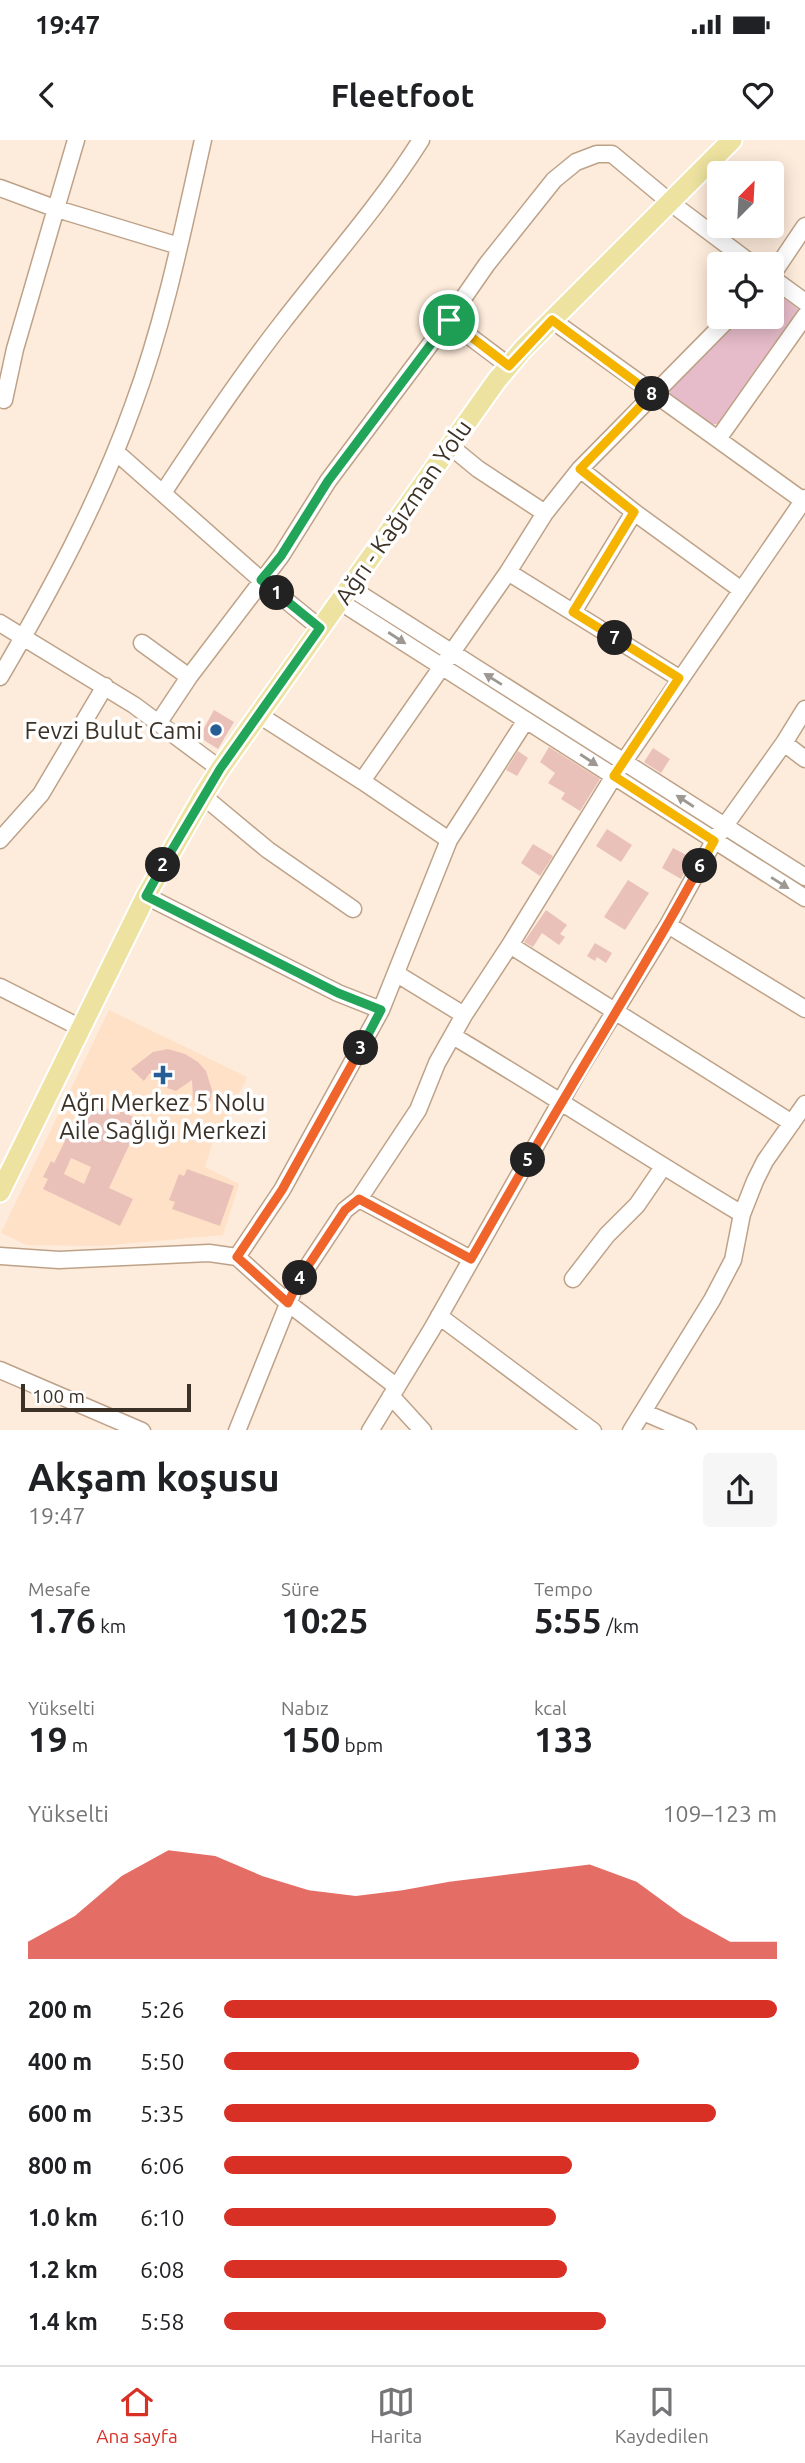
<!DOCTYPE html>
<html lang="tr">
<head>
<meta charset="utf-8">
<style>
  :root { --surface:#fff; --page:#f6f6f6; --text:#202124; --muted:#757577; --line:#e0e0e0; --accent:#d93025 }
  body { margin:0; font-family:Ubuntu,sans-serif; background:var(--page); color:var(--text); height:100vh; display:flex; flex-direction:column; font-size:26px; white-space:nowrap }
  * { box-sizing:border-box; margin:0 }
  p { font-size:23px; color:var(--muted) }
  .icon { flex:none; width:38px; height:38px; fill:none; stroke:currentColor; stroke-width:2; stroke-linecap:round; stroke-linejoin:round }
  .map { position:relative; height:1290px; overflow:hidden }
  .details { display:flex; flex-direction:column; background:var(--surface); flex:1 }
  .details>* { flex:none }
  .needle { width:46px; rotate:24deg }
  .fabs { position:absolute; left:707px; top:21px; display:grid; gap:14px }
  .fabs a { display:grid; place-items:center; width:77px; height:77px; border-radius:7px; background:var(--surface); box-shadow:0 4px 18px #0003; font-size:35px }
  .scale { position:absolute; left:21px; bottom:18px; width:170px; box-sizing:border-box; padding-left:7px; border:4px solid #3c3126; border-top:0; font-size:19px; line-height:24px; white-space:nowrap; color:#3c3126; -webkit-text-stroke:5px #fff; paint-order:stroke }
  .pin { position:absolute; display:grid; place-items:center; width:60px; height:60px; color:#fff; margin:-30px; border:4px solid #fff; border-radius:50%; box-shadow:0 2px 7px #0007 }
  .km { position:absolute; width:35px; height:35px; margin:-18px; border-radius:50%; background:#222; color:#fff; font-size:19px; line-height:35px; text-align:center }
  .round { display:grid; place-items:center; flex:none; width:74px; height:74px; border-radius:7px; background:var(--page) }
  .summary { display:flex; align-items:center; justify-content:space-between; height:119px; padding:0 28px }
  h1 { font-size:38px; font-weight:700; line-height:52px }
  .figures { display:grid; grid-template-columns:repeat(3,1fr); gap:10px; height:119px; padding:7px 28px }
  .figures div { display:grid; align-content:center }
  .figures b { font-size:35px; font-weight:700 }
  .figures small { font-size:19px; font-weight:400 }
  .figures p { font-size:19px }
  .chart { height:196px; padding:14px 28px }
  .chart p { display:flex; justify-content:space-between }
  .chart svg { width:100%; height:126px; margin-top:7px; fill:var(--accent); opacity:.7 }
  ul { padding:0 28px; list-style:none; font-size:23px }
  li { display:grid; grid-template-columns:112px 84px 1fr; align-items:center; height:52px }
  li i { height:18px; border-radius:9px; background:var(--accent) }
  .status { display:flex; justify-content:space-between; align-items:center; height:49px; padding:0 35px; background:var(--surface); direction:ltr }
  .status svg { height:19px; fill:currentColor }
  header { display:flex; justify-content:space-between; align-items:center; height:91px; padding:0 28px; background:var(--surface); font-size:32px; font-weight:700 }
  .tab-bar { display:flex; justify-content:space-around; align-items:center; height:98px; border-top:2px solid var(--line); background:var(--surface); font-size:19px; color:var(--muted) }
  .tab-bar a { display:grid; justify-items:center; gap:4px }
  .tab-bar .on { color:var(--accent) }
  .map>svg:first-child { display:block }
  .built { fill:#fee1c7 }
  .green { fill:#e6bbca }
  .building { fill:#eac1b9; fill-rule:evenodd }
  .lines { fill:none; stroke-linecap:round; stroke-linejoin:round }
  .minor-casing { stroke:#bea288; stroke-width:19 }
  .major-casing { stroke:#fff; stroke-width:23 }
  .minor { stroke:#fff; stroke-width:16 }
  .major { stroke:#ede29f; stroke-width:19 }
  .oneway { fill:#9e9892 }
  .split-1-casing { stroke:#fff; stroke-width:14 }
  .split-2-casing { stroke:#fff; stroke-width:14 }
  .split-3-casing { stroke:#fff; stroke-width:14 }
  .split-4-casing { stroke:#fff; stroke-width:14 }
  .split-5-casing { stroke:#fff; stroke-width:14 }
  .split-6-casing { stroke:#fff; stroke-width:14 }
  .split-7-casing { stroke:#fff; stroke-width:14 }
  .split-8-casing { stroke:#fff; stroke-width:14 }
  .split-9-casing { stroke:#fff; stroke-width:14 }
  .split-1 { stroke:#22a559; stroke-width:9 }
  .split-2 { stroke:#22a559; stroke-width:9 }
  .split-3 { stroke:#22a559; stroke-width:9 }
  .split-4 { stroke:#f0652b; stroke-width:9 }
  .split-5 { stroke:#f0652b; stroke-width:9 }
  .split-6 { stroke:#f0652b; stroke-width:9 }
  .split-7 { stroke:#f5b400; stroke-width:9 }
  .split-8 { stroke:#f5b400; stroke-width:9 }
  .split-9 { stroke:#f5b400; stroke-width:9 }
  .poi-dot { fill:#265d95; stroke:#fff; stroke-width:2.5 }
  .labels { text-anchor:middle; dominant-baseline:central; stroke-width:7; stroke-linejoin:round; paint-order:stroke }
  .street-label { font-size:24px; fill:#3c3126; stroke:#fff }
  .poi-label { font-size:24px; fill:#3c3126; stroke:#fff; text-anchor:end }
</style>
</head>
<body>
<div class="status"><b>19:47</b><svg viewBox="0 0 49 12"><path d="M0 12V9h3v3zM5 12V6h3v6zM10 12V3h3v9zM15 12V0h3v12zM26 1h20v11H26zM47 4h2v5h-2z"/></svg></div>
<header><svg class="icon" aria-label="back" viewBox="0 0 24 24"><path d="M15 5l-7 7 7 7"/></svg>Fleetfoot<svg class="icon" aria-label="heart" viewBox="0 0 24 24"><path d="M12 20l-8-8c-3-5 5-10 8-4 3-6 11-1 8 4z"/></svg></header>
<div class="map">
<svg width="805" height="1291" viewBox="0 0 805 1291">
  <rect width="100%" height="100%" fill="#fdebdb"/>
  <path class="built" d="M109,870L247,937L217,999L214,998L205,1027L239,1044L223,1095L100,1106L27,1105L1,1093Z"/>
  <path class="green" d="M772,150L802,172L721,284H706L666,256L667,245L735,177H772Z"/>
  <path class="building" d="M214,570L234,582L218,609L199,597Z
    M549,607L600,639L580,671L561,659L565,653L548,643L555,633L540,622Z
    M653,608L670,619L661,633L644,622Z
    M518,611L528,618L517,636L506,630Z
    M607,689L632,705L621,722L596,706Z
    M533,704L553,716L540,736L521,723Z
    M673,708L692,718L681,739L662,728Z
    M628,740L649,753L625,790L604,777Z
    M546,770L567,785L560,794L565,797L559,805L542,793L533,807L524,802Z
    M595,803L612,813L606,823L597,817L595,821L587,816Z
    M168,909L185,914L198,922L206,931L212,950L210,964L193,960L192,940L176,951L167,948V924L149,934L144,941L131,929L153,912Z
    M83,952L99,959L97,964L119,975L122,968L131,972L129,975L141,980L109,1048L133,1059L120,1086L43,1049L48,1039L43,1037L51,1021L54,1023L65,1001L61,999L67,986L72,988L81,968L76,967ZM71,1018L91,1027L84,1044L64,1034Z
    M187,1029L234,1046L220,1086L172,1069L175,1062L169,1060L179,1034L184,1036Z"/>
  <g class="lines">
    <defs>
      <path id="minor" d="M0,48L57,69L179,106
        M772,135L805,86
        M772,138L805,162
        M448,180L509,226
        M552,180L805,362
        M0,258L4,260L15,209L76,0
        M718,299L805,176
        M450,306L478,329L545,373
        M116,312L261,440L320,488
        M580,329L634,372L740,449
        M163,353C201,295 240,237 282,183C329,122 380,65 421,0
        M508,432L679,538
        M349,447L805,737
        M339,461L805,758
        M573,472L634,372
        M0,483L134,565L220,629
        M142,503L189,537
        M0,537C51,450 99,361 133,266C165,180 183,89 203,0
        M259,575L362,641L449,700
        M159,582L189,537L281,416L328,341L444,186L487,124L554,40L576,22L597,14H612L671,63L752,124
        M784,603L805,619
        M362,641L508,432L545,373L580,329L730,177
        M203,656L268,710L353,769
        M0,700L41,654L105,546
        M146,756L338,853L381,870
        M668,785L805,869
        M510,805L792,983
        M397,834L464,875
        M0,847L81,888
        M453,896C550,954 645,1016 742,1074
        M359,1059L471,1119
        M0,1116L59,1120L209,1113L237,1117L282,1050L381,870L449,700L526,580
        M237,1117L288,1163L397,1247
        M573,1139L607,1095L637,1065L663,1027
        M439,1176L593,1291
        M0,1230L142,1291
        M391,1256L423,1291
        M643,1272L688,1291
        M237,1291L296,1144L345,1070L359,1059L418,970L437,923L464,875L510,805L614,636L805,358
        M370,1291L432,1189L578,931L668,785L714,701L784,603L805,569
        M631,1291L712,1160L733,1120L742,1074L755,1041L765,1021L805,964"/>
      <path id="major" d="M0,1052L146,756L203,656L220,629L497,240L523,209L732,0"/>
    </defs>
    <use href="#minor" class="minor-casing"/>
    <use href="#major" class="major-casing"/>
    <use href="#minor" class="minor"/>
    <use href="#major" class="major"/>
  </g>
  <defs><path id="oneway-solid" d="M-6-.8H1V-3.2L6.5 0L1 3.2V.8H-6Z" transform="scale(1.75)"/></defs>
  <g class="oneway">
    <use href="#oneway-solid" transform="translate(397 498) rotate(33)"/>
    <use href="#oneway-solid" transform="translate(493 539) rotate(-148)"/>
    <use href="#oneway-solid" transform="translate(589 620) rotate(33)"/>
    <use href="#oneway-solid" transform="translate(685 661) rotate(-147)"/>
    <use href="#oneway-solid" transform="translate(780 743) rotate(32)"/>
  </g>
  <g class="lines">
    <defs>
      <path id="split-1" d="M277,453L261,440L281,416L328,341L449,180"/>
      <path id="split-2" d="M163,725L220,629L320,488L277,453"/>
      <path id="split-3" d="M163,725L146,756L338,853L381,870L361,908"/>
      <path id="split-4" d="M300,1138L288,1163L237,1117L282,1050L361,908"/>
      <path id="split-5" d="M300,1138L345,1070L359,1059L471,1119L528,1020"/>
      <path id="split-6" d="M528,1020C585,921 646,826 700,726"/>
      <path id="split-7" d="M615,498L679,538L614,636L714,701L700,726"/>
      <path id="split-8" d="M615,498L573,472L634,372L580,329L652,254"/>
      <path id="split-9" d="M449,180L509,226L552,180L652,254"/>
    </defs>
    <use href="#split-1" class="split-1-casing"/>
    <use href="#split-2" class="split-2-casing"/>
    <use href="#split-3" class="split-3-casing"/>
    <use href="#split-4" class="split-4-casing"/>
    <use href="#split-5" class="split-5-casing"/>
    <use href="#split-6" class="split-6-casing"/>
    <use href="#split-7" class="split-7-casing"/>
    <use href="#split-8" class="split-8-casing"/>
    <use href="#split-9" class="split-9-casing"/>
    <use href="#split-1" class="split-1"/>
    <use href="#split-2" class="split-2"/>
    <use href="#split-3" class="split-3"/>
    <use href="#split-4" class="split-4"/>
    <use href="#split-5" class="split-5"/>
    <use href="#split-6" class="split-6"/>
    <use href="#split-7" class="split-7"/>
    <use href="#split-8" class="split-8"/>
    <use href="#split-9" class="split-9"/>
  </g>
  <g class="poi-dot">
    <circle cx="216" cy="590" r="7"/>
    <path d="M159.5 924.5h7v7h7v7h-7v7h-7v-7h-7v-7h7z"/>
  </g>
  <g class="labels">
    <g class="street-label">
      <text transform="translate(403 372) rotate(-55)">Ağrı - Kağızman Yolu</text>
    </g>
    <g class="poi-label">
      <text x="202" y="590">Fevzi Bulut Cami</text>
      <text x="163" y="962" text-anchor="middle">Ağrı Merkez 5 Nolu<tspan x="163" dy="28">Aile Sağlığı Merkezi</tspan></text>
    </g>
  </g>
</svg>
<div class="fabs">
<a><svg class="needle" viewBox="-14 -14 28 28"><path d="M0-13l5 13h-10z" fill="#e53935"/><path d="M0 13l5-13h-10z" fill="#757577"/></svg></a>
<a><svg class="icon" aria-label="locate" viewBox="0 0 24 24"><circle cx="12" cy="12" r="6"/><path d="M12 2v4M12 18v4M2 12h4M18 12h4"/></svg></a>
</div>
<div class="scale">100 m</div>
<div class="pin" style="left:449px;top:180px;background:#1e9e55"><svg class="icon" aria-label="arrive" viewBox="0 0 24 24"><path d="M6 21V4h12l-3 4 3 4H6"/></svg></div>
<b class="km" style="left:277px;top:453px">1</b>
<b class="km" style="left:163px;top:725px">2</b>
<b class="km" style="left:361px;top:908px">3</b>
<b class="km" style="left:300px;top:1138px">4</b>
<b class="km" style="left:528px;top:1020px">5</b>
<b class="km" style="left:700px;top:726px">6</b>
<b class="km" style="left:615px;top:498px">7</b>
<b class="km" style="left:652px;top:254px">8</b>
</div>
<section class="details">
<div class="summary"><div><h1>Akşam koşusu</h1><p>19:47</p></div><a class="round"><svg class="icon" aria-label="share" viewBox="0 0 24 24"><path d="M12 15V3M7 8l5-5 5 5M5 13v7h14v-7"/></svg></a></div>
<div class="figures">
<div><p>Mesafe</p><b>1.76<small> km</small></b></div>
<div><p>Süre</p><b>10:25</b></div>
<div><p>Tempo</p><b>5:55<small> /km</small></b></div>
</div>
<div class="figures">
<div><p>Yükselti</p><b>19<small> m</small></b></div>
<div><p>Nabız</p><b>150<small> bpm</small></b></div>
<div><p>kcal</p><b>133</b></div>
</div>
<div class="chart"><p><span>Yükselti</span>109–123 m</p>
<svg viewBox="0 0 160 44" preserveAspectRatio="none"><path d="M0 44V38L10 29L20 15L30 6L40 8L50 15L60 20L70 22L80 20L90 17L100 15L110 13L120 11L130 17L140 29L150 38L160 38V44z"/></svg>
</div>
<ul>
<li><b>200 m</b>5:26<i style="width:100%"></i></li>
<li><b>400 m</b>5:50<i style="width:75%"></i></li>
<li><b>600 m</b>5:35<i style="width:89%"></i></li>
<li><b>800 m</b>6:06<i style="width:63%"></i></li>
<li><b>1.0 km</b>6:10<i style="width:60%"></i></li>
<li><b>1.2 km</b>6:08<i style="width:62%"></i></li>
<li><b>1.4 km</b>5:58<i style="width:69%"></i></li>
</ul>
</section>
<nav class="tab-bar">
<a class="on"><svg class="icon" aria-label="home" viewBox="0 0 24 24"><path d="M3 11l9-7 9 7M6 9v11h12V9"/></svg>Ana sayfa</a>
<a><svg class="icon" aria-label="map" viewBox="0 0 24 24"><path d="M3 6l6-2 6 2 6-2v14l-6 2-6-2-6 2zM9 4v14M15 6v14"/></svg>Harita</a>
<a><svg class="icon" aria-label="saved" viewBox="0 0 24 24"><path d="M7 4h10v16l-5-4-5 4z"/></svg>Kaydedilen</a>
</nav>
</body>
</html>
